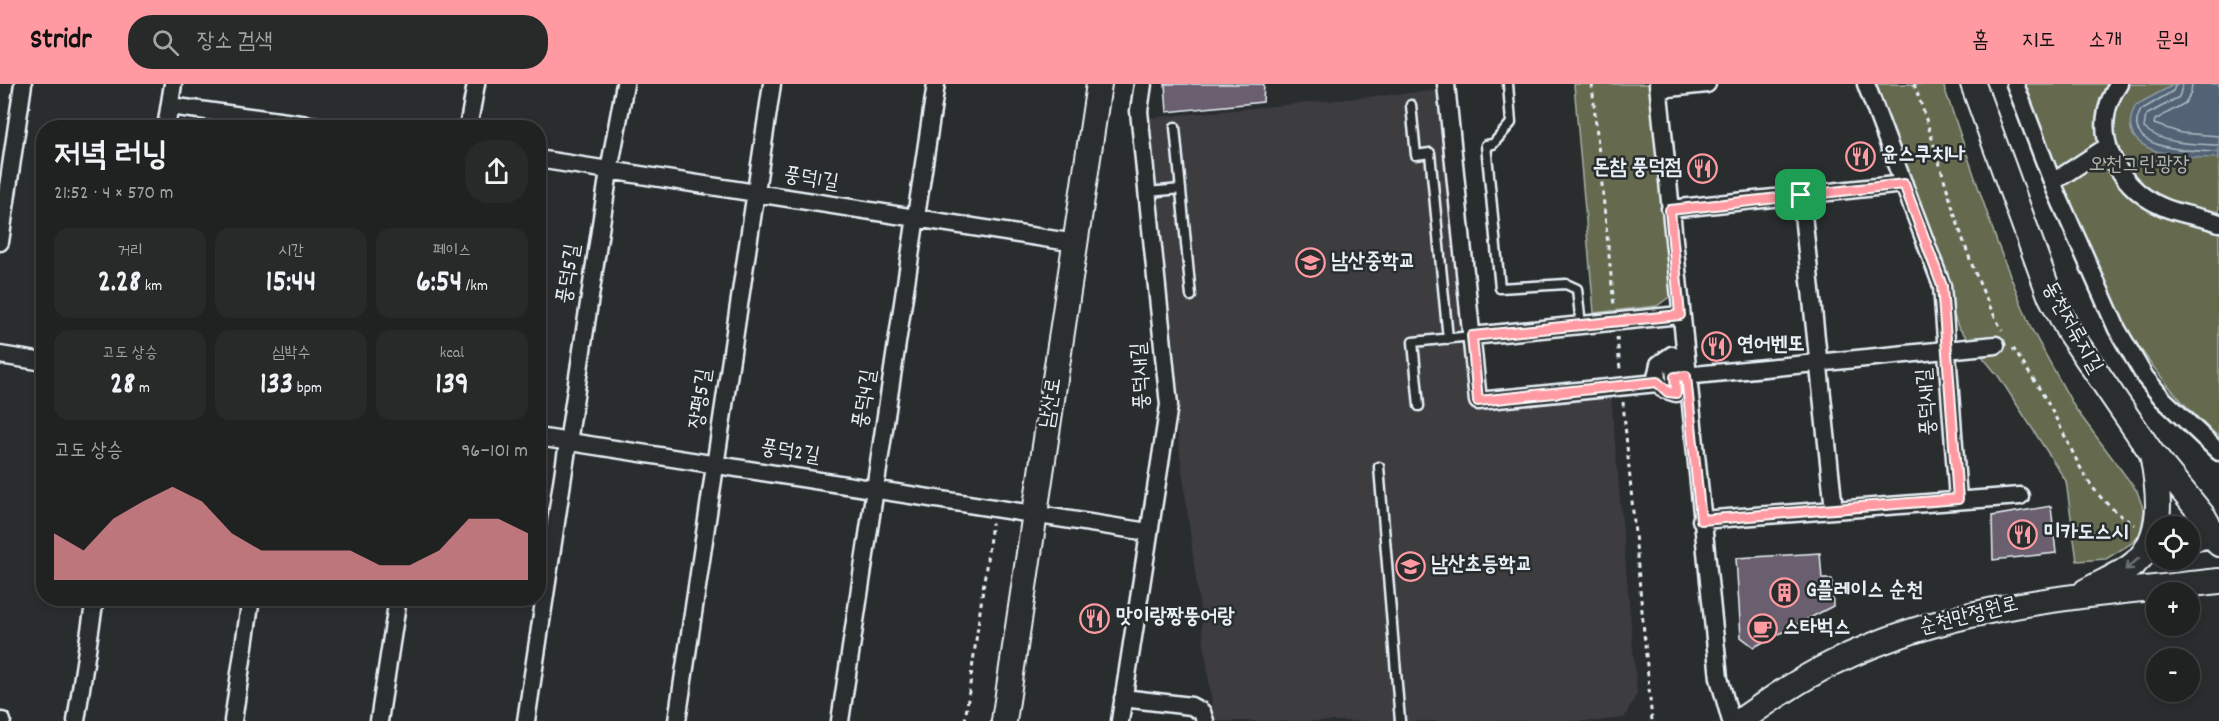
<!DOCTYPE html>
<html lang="ko">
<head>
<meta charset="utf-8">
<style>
  :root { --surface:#202222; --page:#282a2a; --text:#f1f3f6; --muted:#a2a4a5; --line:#3d3f40; --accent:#ff9aa2 }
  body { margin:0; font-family:Dekko,"Poor Story",sans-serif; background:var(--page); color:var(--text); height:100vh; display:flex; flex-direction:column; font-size:22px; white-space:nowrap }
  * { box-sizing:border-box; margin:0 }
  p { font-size:20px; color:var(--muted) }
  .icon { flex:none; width:33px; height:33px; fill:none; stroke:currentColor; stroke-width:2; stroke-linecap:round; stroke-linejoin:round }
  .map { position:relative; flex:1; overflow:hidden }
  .panel { position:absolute; left:36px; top:36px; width:510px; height:486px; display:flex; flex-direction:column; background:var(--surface); border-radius:24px; box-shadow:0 3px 9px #0003,0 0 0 2px var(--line) }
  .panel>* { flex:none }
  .fabs { position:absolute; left:2146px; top:432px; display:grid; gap:12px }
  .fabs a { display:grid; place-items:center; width:54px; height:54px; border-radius:50%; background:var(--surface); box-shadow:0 3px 9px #0003,0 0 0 2px var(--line); font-size:30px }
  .pin { position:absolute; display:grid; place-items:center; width:51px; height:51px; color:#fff; margin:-26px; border-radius:12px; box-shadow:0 3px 9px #0006 }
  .round { display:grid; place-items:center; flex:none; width:63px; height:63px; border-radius:24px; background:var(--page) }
  .summary { display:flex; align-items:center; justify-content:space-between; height:102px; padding:0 18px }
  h1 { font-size:33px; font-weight:800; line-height:45px }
  .metrics { display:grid; grid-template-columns:repeat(3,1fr); gap:9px; height:102px; padding:6px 18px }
  .metrics div { display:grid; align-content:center; border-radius:15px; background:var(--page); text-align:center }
  .metrics b { font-size:30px; font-weight:800 }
  .metrics small { font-size:16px; font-weight:400 }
  .metrics p { font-size:16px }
  .chart { height:168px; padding:12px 18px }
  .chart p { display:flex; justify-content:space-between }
  .chart svg { width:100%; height:108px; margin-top:6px; fill:var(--accent); opacity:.7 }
  header { display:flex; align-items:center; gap:36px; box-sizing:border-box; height:84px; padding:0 30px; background:var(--accent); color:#111 }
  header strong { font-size:28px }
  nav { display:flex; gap:33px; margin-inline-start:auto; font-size:21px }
  .search { width:420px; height:54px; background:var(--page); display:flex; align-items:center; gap:15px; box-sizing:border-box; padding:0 21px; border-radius:24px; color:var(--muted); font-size:22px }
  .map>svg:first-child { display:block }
  .built { fill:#3d3c41 }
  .green { fill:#656b50; stroke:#a6aea4; stroke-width:1.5 }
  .water { fill:#526474; stroke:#8e9ca9; stroke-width:1.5 }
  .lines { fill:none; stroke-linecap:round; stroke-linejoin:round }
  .shore { stroke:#acb9c3; stroke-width:1.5 }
  .building { fill:#6a5f6e; stroke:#e8f1f8; stroke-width:1.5 }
  .lane-casing { stroke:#e8f1f8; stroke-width:13 }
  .street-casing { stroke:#e8f1f8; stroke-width:21 }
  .secondary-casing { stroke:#e8f1f8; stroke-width:28 }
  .path { stroke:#e8f1f8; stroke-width:3; stroke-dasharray:4.5 4.5; stroke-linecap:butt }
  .lane { stroke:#2a2d2e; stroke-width:8 }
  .street { stroke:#2a2d2e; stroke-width:16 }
  .secondary { stroke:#2a2d2e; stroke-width:24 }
  .oneway { stroke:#6c7275 }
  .route-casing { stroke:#fff; stroke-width:12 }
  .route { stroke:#ff9aa2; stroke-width:8 }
  .labels { text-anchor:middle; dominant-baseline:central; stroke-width:5; stroke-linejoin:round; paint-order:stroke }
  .poi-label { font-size:21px; font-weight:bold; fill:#e8f1f8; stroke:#2a2d2e; text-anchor:start }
  .park-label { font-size:21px; fill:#adb5ac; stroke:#2a2d2e }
  .street-label { font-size:21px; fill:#e8f1f8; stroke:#2a2d2e }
</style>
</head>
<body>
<header>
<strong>Stridr</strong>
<div class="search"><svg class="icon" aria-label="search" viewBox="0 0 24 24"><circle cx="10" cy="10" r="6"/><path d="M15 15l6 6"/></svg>장소 검색</div>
<nav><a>홈</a><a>지도</a><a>소개</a><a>문의</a></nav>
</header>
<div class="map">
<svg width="2219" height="637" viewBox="0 0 2219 637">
  <rect width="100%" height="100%" fill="#2a2d2e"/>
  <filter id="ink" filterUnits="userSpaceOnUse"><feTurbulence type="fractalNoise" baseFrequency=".0167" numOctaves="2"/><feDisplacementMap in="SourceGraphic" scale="12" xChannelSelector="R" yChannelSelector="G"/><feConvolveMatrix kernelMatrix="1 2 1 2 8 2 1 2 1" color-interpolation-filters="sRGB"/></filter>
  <g filter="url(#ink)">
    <path class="built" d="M1442,6L1473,324L1611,312L1637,610L1624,634L1596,637H1214L1178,353L1149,34Z"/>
    <path class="green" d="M1574,0H1655L1672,211L1657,222L1594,229Z
      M1874,0H1943L1998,161L2031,244L2075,324L2137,407L2144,427L2140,451L2132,459L2106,475L2077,477L2066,397L1999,293L1958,243Z
      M2025,0H2219V353C2115,266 2064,126 2025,0Z"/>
    <path class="water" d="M2175,0H2219V74C2187,74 2109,72 2136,21Z"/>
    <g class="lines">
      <path class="shore" d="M2176,0L2173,7L2141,26C2118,67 2195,67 2219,68
        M2183,0L2179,13L2146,31L2144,44C2164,61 2195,60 2219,61
        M2192,0L2191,9L2185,19L2155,36L2154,40L2181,49L2219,52"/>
    </g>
    <path class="building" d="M1165,0H1264L1263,18L1167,28Z
      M2051,422L2056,469L1993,476L1992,432Z
      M1820,469L1822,495H1832L1833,522L1754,563L1741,553L1736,474Z"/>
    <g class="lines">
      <defs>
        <path id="lane" d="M1508,0L1511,39L1493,60L1486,61L1500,204L1566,200L1577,205L1581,241
          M1411,21L1416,71L1430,69L1448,255
          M1175,43L1191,212
          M1148,108L1181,105
          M1419,322L1413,258L1472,252
          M1379,383L1400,637"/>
        <path id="street" d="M1446,0L1478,317L1657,299
          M1658,0L1719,594L1731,637
          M1866,0L1942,202L1958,415
          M2015,0L2055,105L2117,245L2145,293L2163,315L2219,368
          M2119,0C2087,44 2115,102 2161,122C2180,131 2200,132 2219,139
          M1659,5L1707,0
          M170,22L330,44
          M166,44L173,0
          M468,44L476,0
          M538,75L1076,159
          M2053,98L2108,62
          M1801,111L1834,426
          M1670,125L1904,100
          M0,158L23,0
          M1472,252L1680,231
          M0,271L44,278
          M1675,293L1672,271L1659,280L1656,294L1663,305L1676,309L1675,293L1996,261
          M538,353L1148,448
          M1701,436L2020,412
          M2190,458L2219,455
          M1123,614L1191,622L1202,628L1205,637
          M0,637H2
          M76,637L95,514
          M233,637L251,514
          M379,637L398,514
          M526,637L609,87L625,0
          M677,637L772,0
          M840,637L936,0
          M1120,637L1169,321L1139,27L1143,0"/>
        <path id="secondary" d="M1973,0L2049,209L2069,248L2151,368L2204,433L2219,460
          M2086,507C2102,498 2121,491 2135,479C2166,451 2159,406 2152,370
          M1004,637L1099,0
          M1740,637C1770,616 1800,595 1833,579C1956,518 2085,512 2219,497"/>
      </defs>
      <use href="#lane" class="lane-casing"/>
      <use href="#street" class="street-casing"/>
      <use href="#secondary" class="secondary-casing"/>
      <path class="path" d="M1592,0L1614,222
        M1914,0C1944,82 1959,169 2002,246
        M1617,253L1620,285
        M2013,264C2026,285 2041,305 2052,327C2079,376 2084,410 2135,441
        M1623,318L1652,637
        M965,637L992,439"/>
      <use href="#lane" class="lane"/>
      <use href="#street" class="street"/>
      <use href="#secondary" class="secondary"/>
    </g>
    <defs><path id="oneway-shaft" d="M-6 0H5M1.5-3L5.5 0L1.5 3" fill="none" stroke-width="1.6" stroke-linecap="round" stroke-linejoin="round" transform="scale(1.5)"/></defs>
    <use class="oneway" href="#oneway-shaft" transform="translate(2132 480) rotate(140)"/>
  </g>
  <g class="lines" filter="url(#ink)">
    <defs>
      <path id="route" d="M1904,100L1942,202L1958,415L1701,436L1686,292L1675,293L1676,309L1668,308L1657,298L1478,317L1472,252L1680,231L1670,126Z"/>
    </defs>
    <use href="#route" class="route-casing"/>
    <use href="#route" class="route"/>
  </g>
  <defs>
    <symbol id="restaurant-ring" viewBox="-11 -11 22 22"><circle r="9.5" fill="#2a2d2e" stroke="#ff9aa2" stroke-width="1.5"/><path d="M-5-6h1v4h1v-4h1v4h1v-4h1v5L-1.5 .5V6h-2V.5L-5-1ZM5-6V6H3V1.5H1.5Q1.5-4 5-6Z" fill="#ff9aa2"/></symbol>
    <symbol id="school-ring" viewBox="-11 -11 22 22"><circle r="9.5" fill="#2a2d2e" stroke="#ff9aa2" stroke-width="1.5"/><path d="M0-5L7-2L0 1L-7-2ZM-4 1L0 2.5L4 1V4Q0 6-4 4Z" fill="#ff9aa2"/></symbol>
    <symbol id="building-ring" viewBox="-11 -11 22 22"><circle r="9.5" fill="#2a2d2e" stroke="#ff9aa2" stroke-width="1.5"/><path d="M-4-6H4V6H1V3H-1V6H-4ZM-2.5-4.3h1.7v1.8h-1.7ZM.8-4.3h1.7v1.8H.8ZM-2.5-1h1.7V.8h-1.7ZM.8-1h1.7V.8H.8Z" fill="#ff9aa2"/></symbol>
    <symbol id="cafe-ring" viewBox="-11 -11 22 22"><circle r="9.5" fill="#2a2d2e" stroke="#ff9aa2" stroke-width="1.5"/><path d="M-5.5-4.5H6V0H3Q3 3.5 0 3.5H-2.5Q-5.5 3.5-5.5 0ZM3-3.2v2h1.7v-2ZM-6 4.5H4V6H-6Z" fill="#ff9aa2"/></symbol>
  </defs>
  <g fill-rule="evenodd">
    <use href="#restaurant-ring" x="1844" y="56" width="33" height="33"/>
    <use href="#restaurant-ring" x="1686" y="68" width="33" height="33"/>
    <use href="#school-ring" x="1294" y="162" width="33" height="33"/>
    <use href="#restaurant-ring" x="1700" y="246" width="33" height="33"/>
    <use href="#restaurant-ring" x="2006" y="434" width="33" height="33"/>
    <use href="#school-ring" x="1394" y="466" width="33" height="33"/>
    <use href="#building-ring" x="1768" y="492" width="33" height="33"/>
    <use href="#restaurant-ring" x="1078" y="518" width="33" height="33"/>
    <use href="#cafe-ring" x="1746" y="528" width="33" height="33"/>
  </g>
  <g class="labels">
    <g class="poi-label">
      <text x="1881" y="72">윤스쿠치나</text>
      <text x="1682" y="85" text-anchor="end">돈참 풍덕점</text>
      <text x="1331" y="179">남산중학교</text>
      <text x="1737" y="262">연어벤또</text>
      <text x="2044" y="450">미카도스시</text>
      <text x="1431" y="482">남산초등학교</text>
      <text x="1806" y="508">G플레이스 순천</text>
      <text x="1116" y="534">맛이랑짱뚱어랑</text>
      <text x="1783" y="545">스타벅스</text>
    </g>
    <g class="park-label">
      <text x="2139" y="82">오천그린광장</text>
    </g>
    <g class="street-label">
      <text transform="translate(811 96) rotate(9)">풍덕1길</text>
      <text transform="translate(570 190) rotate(-81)">풍덕5길</text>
      <text transform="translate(2071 244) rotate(61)">동천저류지길</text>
      <text transform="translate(1142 292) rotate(-93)">풍덕새길</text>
      <text transform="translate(702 315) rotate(-82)">장평5길</text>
      <text transform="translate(866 315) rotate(-81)">풍덕4길</text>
      <text transform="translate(1928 318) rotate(-94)">풍덕새길</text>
      <text transform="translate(1052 319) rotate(-81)">남산로</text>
      <text transform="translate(790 369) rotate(9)">풍덕2길</text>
      <text transform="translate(1969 533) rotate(-14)">순천만정원로</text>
    </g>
  </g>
</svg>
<div class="fabs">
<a><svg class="icon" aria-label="locate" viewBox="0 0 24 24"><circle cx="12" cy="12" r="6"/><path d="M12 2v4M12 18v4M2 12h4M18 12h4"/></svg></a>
<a>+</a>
<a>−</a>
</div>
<div class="pin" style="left:1801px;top:111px;background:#1e9e55"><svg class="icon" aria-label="arrive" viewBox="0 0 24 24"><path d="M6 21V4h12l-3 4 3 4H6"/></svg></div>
<section class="panel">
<div class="summary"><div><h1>저녁 러닝</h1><p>21:52 · 4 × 570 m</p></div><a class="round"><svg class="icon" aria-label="share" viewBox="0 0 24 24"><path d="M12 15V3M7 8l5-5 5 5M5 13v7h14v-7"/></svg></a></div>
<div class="metrics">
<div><p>거리</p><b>2.28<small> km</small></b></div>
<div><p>시간</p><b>15:44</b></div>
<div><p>페이스</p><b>6:54<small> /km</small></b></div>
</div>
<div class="metrics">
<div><p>고도 상승</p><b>28<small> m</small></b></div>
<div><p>심박수</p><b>133<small> bpm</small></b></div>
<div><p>kcal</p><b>139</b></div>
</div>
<div class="chart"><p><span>고도 상승</span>96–101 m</p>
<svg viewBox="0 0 160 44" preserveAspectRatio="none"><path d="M0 44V25L10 32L20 19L30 12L40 6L50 12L60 25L70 32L80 32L90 32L100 32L110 38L120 38L130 32L140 19L150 19L160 25V44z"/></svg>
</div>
</section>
</div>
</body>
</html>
